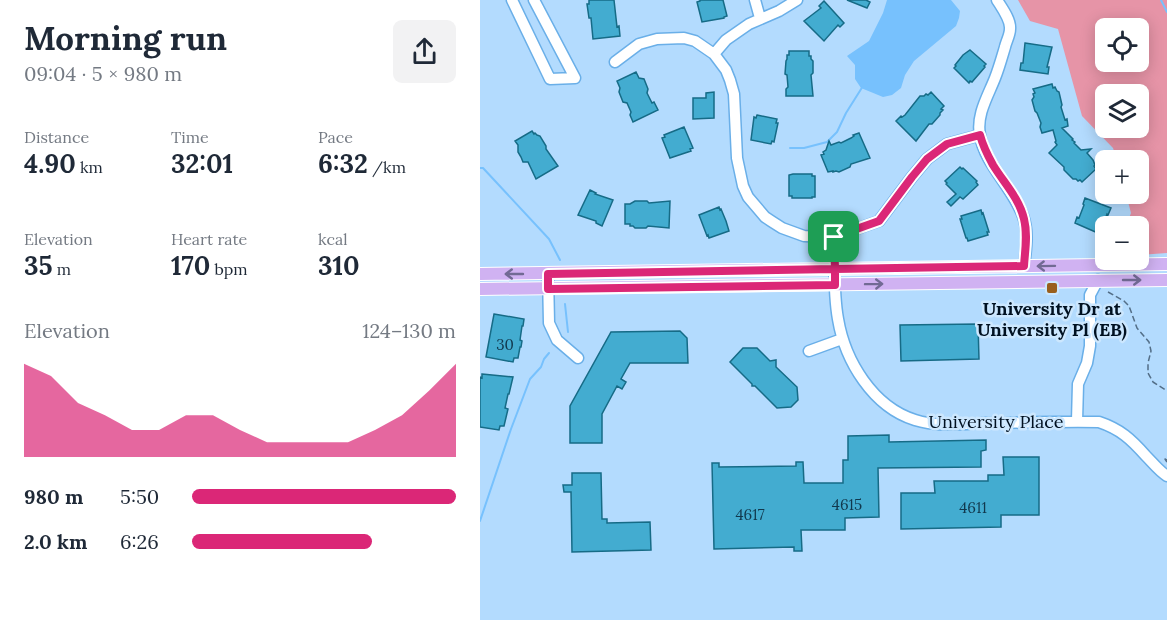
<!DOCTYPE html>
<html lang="en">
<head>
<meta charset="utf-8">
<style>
  :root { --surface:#fff; --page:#f2f2f3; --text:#1f2937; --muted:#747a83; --accent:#db2777 }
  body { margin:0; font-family:Lora,serif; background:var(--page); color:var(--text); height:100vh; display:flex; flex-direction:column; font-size:22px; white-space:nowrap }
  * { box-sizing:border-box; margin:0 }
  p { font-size:20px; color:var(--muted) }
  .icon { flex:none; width:33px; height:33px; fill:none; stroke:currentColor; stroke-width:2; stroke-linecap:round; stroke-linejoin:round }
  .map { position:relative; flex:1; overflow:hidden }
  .panel { display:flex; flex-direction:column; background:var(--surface); width:480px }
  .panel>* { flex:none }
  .controls { position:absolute; left:615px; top:18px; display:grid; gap:12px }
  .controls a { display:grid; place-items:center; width:54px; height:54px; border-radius:9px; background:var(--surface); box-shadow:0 3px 15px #0003; font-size:30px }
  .pin { position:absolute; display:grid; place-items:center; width:51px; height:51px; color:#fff; margin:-26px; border-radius:12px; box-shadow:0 3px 9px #0006 }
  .round { display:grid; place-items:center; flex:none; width:63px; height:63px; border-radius:9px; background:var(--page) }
  .head { display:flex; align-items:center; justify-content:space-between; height:102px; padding:0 24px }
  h1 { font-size:33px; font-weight:800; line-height:45px }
  .stats { display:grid; grid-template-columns:repeat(3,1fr); gap:9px; height:102px; padding:6px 24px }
  .stats div { display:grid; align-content:center }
  .stats b { font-size:26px; font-weight:800 }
  .stats small { font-size:16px; font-weight:400 }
  .stats p { font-size:16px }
  .chart { height:168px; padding:12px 24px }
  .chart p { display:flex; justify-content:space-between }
  .chart svg { width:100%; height:108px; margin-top:6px; fill:var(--accent); opacity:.7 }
  ul { padding:0 24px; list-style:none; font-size:20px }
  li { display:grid; grid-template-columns:96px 72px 1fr; align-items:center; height:45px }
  li i { height:15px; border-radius:8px; background:var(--accent) }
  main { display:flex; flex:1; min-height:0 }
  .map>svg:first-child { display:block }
  .green { fill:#e694a7; fill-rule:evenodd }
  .water { fill:#77c1fd }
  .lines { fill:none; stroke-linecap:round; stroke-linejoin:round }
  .stream { stroke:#77c1fd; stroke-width:2 }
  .building { fill:#43acd0; stroke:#166b86; stroke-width:1.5 }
  .minor-casing { stroke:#6aafe8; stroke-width:13 }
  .major-casing { stroke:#fff; stroke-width:14 }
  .path { stroke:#536e87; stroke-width:1.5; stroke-dasharray:6 3; stroke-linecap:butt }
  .minor { stroke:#fff; stroke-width:10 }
  .major { stroke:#d0b2f2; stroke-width:12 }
  .oneway { stroke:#726a94 }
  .route-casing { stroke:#fff; stroke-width:12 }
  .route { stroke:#db2777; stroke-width:8 }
  .poi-dot { fill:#995f1d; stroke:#cce7fe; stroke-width:2 }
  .labels { text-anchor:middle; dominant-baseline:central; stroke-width:5; stroke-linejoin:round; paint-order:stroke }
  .number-label { font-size:15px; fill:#11384d }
  .poi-label { font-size:18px; font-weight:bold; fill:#001121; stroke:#cce7fe }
  .street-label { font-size:18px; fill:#001121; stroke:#cce7fe }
</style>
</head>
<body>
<main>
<section class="panel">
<div class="head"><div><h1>Morning run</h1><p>09:04 · 5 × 980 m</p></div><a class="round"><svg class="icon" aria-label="share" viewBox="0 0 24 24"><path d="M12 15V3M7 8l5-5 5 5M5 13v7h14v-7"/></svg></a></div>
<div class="stats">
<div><p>Distance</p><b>4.90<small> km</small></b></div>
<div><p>Time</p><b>32:01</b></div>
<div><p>Pace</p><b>6:32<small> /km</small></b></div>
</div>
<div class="stats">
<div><p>Elevation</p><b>35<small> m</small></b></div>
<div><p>Heart rate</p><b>170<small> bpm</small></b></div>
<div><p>kcal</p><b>310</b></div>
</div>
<div class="chart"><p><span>Elevation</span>124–130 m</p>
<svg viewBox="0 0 160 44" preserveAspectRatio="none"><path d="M0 44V6L10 11L20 22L30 27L40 33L50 33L60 27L70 27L80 33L90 38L100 38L110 38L120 38L130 33L140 27L150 17L160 6V44z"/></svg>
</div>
<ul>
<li><b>980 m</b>5:50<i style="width:100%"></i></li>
<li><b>2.0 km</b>6:26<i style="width:68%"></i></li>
</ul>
</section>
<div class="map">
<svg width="687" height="620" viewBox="0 0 687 620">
  <rect width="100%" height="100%" fill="#b3dbfe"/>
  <path class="green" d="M538,0H687V253L659,255L658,226H646L651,213L646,194H658V160H637L633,148L602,116L578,29L550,21ZM626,28H658V62H626ZM626,94H658V128H626Z"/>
  <path class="water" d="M407,0H471L480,11L479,18L476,26L434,61L425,75L421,88L412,95L403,97L381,88L375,79V65L367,56L389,41L403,13Z"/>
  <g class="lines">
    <path class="stream" d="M681,0L687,12
      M310,148H324L347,142L357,132L366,113L383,86
      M0,168H3L69,239L80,260
      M85,304L88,332
      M0,521L31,429L50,379L61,367L64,359L69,353"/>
  </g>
  <path class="building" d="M109,0H134L137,27L139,26L140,36L113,39L111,18H109L107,4H109Z
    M220,0H243L247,16L244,17V18L222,22L217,2L220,1Z
    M367,0H386L390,2L387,8Z
    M344,1L364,23L360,27L358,25L344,41L324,21L341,8L339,6Z
    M545,43L572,47L567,67H569L568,74L540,70L541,63H543Z
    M490,50L506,64L504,66L505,67L492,82L490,81L489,83L474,68L476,66L475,65L483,55Z
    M309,51H329V56H331V59L333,61V73L331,75L333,96H306V89L308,87L307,75L305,74L306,61L307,59V55H309Z
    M156,72L159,78L164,79L168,89L167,93L172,103L174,102L178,110L153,122L150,115L151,112L147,103L143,102L139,92L140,88L137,81Z
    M572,84L573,88L575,87L577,91L579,92L582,105L581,107L585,120L587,119L588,126L582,128L593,139L592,140L595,142L594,143L601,150L611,149L607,153L613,160L615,165L614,166L616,169L602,182L600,180L598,181L596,179H593L584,170V167L569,153L577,145L575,142L576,141L573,130L562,133L560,127L561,123L557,113L555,111L552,100L554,97L553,94L555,93L553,89Z
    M234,92V118L213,119V98H226V93Z
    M451,92L464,106L461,109L463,110L460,113V115L452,124H449L436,141L416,121L421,116L422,117L425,115L440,96H444L446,94L448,95Z
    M277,115L297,119L296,123H298L294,142L292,141L291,144L271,140L274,117L276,118Z
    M204,127L213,148L210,149L211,151L190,158L182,138L185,137L184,135Z
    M52,131L54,134L55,133L57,135L60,136L66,146V149L78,166L56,179L48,162H43L41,157L38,152V145L35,141Z
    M379,133L390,158L371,164L370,167L359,172L356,171L353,172V171L348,172L341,155L344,154L343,152L346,150L349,141L351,145L359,142L361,143L371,138L374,136L373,135Z
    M480,167L482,169L483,168L497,181L496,182L498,185L483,199L480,197L471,206L467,202L476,194L466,184L467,183L465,181Z
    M313,174H332V176H335V197H332V198H312V196H309V175Z
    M110,190L116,193L115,194L133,200L122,226L116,223V221L98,215Z
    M605,198L631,208L628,215L627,214L620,234L595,223L597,217L599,218L604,205L603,204Z
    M155,201H167L169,203L190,201L189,228L168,226L166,228H155L153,226H150V224H145V204H150Z
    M239,207L240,210L241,209L246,221L249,231L229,238L228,235L227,236L219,215Z
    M501,210L502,214L503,213L509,232H507L508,235L488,241L487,238H486L480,219H482L481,216Z
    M14,314L44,319L43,326H42L40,340L42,341L41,347H40L38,358H34L33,362L6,357Z
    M498,324L499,359L421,361L420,325Z
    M200,331L207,338L208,363H150L141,379L146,382L142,389L137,386L122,414V443H90V406L131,332Z
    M263,348H277L290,361L296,360V367L317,387L318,400L311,407L297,408L275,386H272V384L250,362Z
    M2,374L33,377L29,394H28L25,408L28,409L24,426H20L19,430L0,427V377L2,378Z
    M409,435V442L506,440V450L501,451V467L398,468L399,517L365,518V530H321L322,551H314V547L234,549L232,463H239V467L316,466V462H323L324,483H363V460H368V436Z
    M523,457H559V515H521V527L421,529V493H455L454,481H508V475H524Z
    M92,473H121L122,519H127V523L170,522L171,550L92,552L91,492H84L83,485H92Z"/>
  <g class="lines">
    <defs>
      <path id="minor" d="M32,0L70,79L95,78L54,0
        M275,0L280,18
        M517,0C522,8 531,20 530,29C530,35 526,42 525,47C522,57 519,68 515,78C508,96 496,115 500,135C504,163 533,188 543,216C549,232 546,250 544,266
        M234,54L246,40L269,24L299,11L317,0
        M135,62L159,44L177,39L204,38L215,41L234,54L246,70L250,80L254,94L257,158L263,186L268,197L285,217L291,221L302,228L324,236L354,237L399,221L432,177L447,159L467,144L500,135
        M354,237C355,264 353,292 358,319C365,361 393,407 435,420C457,427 482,424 504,423C542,423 581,421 619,422C640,429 651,439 666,456C673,463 679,471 687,476
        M68,274L69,323L77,340L98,358
        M329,351L362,339
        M597,421L598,384L607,363L610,346V295L618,280"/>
      <path id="major" d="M0,274L687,264
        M0,289L687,280"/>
    </defs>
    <use href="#minor" class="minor-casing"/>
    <use href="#major" class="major-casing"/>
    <path class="path" d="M628,292L644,301L649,306L657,328L669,342L671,351L668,363V373L673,382L687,391
      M687,460L685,459L687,462"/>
    <use href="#minor" class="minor"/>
    <use href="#major" class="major"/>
  </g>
  <defs><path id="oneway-shaft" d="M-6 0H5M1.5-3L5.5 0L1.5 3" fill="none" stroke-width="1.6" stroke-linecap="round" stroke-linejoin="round" transform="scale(1.5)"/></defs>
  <g class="oneway">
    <use href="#oneway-shaft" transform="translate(566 266) rotate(179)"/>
    <use href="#oneway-shaft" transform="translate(34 274) rotate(180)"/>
    <use href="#oneway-shaft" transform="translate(652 280)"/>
    <use href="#oneway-shaft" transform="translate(394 284) rotate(-1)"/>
  </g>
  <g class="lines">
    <defs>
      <path id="route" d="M354,237L355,269L68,274V289L355,285V269L544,266C545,250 548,235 544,219C539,198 524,183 513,165C508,156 503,146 500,135L467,144L447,159L432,177L399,221L354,237"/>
    </defs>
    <use href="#route" class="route-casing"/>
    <use href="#route" class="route"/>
  </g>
  <rect class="poi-dot" x="566" y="282" width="12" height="12" rx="3"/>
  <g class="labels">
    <g class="number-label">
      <text x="25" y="344">30</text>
      <text x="367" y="504">4615</text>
      <text x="493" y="507">4611</text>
      <text x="270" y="514">4617</text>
    </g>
    <g class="poi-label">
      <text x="572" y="308">University Dr at<tspan x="572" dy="21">University Pl (EB)</tspan></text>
    </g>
    <g class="street-label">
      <text x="516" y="421">University Place</text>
    </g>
  </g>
</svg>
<div class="controls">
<a><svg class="icon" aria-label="locate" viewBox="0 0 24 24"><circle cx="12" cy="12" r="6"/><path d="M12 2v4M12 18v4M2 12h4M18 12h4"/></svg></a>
<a><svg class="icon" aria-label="layers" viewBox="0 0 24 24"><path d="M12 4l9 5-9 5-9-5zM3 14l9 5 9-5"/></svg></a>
<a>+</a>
<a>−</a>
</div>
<div class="pin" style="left:354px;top:237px;background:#1e9e55"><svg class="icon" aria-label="arrive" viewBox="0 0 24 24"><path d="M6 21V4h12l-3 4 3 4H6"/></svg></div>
</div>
</main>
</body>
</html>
